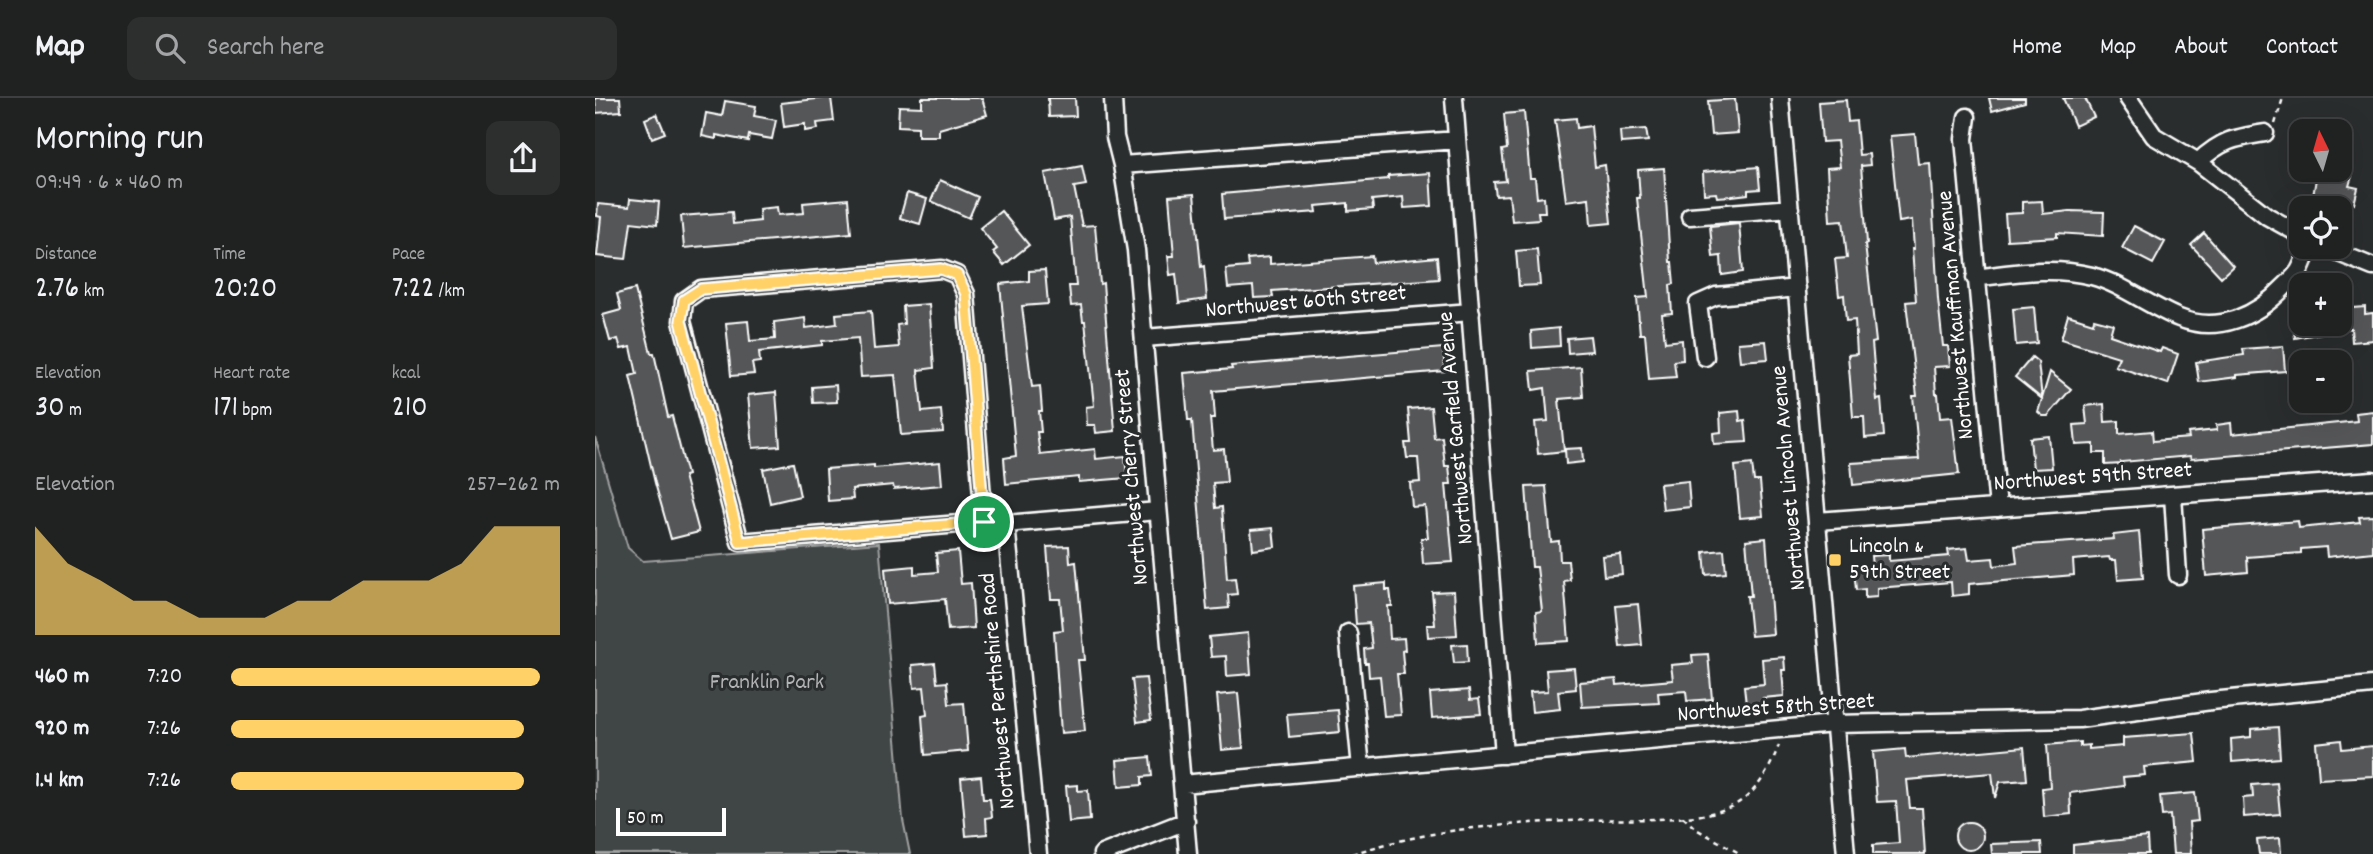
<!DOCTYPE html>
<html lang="en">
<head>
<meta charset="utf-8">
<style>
  :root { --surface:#202222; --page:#2d2f2f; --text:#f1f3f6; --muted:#a2a4a5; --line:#3d3f40; --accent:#ffd166 }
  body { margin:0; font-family:Dekko,sans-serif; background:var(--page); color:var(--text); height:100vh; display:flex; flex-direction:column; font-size:26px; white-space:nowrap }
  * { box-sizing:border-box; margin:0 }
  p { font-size:23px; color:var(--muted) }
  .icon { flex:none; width:38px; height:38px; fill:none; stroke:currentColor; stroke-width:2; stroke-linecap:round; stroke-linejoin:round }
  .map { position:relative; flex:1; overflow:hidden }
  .sheet { display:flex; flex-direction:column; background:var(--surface); width:595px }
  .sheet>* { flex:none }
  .needle { width:46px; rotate:355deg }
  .buttons { position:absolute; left:1694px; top:21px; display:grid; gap:14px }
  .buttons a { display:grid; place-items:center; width:63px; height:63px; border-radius:14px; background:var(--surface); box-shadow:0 7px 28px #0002,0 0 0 2px var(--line); font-size:35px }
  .scale { position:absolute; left:21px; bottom:18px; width:110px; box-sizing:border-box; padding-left:7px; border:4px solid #fff; border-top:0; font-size:19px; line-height:24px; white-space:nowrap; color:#fff; -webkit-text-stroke:5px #2a2d2e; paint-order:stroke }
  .pin { position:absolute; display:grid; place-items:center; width:60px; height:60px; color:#fff; margin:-30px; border:4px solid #fff; border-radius:50%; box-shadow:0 2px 7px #0007 }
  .round { display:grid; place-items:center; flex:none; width:74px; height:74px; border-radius:14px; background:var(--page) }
  .overview { display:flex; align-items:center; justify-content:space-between; height:119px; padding:0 35px }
  h1 { font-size:38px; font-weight:600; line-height:52px }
  .figures { display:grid; grid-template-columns:repeat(3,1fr); gap:10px; height:119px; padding:7px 35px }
  .figures div { display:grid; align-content:center }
  .figures b { font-size:30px; font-weight:600 }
  .figures small { font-size:19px; font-weight:400 }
  .figures p { font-size:19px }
  .chart { height:196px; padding:14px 35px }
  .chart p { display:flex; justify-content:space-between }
  .chart svg { width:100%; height:126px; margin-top:7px; fill:var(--accent); opacity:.7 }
  ul { padding:0 35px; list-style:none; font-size:23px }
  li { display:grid; grid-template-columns:112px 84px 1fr; align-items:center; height:52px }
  li i { height:18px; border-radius:9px; background:var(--accent) }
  header { display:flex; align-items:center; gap:42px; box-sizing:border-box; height:98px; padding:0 35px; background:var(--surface); border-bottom:2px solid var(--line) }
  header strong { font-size:33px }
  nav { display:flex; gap:38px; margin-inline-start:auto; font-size:24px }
  .search { width:490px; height:63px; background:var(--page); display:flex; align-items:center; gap:18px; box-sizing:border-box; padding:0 24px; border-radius:14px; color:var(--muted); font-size:26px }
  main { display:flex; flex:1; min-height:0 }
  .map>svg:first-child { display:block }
  .green { fill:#414445; stroke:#a0a2a2; stroke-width:2 }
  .building { fill:#555758; stroke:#fff; stroke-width:2 }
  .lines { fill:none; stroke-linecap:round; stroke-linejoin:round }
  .minor-casing { stroke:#fff; stroke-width:21 }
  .path { stroke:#fff; stroke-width:2.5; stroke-dasharray:5 5; stroke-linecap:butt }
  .minor { stroke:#2a2d2e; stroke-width:16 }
  .route-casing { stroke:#fff; stroke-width:14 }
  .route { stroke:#ffd166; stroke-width:9 }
  .poi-dot { fill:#ffd166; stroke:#2a2d2e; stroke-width:2.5 }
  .labels { text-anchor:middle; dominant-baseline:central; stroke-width:6; stroke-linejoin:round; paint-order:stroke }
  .street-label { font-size:23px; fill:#fff; stroke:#2a2d2e }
  .poi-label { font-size:23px; fill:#fff; stroke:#2a2d2e; text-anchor:start }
  .park-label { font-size:23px; fill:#b3b4b5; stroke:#2a2d2e }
</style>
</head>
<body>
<header>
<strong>Map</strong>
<div class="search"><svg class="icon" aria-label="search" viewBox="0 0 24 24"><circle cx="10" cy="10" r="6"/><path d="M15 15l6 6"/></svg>Search here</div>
<nav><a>Home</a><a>Map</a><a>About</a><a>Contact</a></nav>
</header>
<main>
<section class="sheet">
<div class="overview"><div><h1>Morning run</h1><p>09:49 · 6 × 460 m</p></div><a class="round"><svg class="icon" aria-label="share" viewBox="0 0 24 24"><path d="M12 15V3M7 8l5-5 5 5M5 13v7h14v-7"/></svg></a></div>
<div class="figures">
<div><p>Distance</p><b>2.76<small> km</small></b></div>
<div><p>Time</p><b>20:20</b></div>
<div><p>Pace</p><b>7:22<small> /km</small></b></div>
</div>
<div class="figures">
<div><p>Elevation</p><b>30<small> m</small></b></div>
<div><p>Heart rate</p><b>171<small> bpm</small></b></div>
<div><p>kcal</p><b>210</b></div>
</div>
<div class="chart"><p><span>Elevation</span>257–262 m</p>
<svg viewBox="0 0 160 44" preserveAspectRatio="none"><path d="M0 44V6L10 19L20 25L30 32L40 32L50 38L60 38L70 38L80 32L90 32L100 25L110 25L120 25L130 19L140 6L150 6L160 6V44z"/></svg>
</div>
<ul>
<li><b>460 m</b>7:20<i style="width:94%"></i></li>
<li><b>920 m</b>7:26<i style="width:89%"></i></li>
<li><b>1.4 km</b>7:26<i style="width:89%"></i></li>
</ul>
</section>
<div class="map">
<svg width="1778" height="756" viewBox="0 0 1778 756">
  <rect width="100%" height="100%" fill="#2a2d2e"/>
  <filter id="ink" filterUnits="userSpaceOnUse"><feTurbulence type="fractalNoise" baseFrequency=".0143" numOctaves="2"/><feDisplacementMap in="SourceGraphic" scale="14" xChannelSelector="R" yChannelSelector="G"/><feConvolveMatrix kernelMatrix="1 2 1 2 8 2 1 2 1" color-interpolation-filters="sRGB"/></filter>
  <g filter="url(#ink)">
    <path class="green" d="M0,339L33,450L48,463L284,445L308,722L315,756H0Z"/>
    <path class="building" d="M0,0H25L26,13L1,15Z
      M230,0H236L239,23L222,25L223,31L210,33V26L189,29L186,5Z
      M327,0H387L392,17L344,31V38H323V29L303,28L304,8L327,9Z
      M453,0H480L481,18L454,19Z
      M1394,0H1430V4L1397,13Z
      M1468,0H1490L1499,19L1480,28Z
      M1140,1L1143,35L1116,37L1113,3Z
      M1251,2L1253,24L1261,23L1264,57L1274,56L1275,67L1266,68L1272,145L1270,146L1281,244L1277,245L1282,302L1286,301L1289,338L1270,340L1269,319H1258L1253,257L1262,256L1260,222L1251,223L1249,197L1244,198L1240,161L1252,160L1248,122L1235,123L1232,70L1245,69L1242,43L1227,44L1224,4Z
      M130,3L161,8L159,18L181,22L177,41L154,37L153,43L121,37V41L107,38L111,15L127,18Z
      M929,14L935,80H940L942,100L949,99L950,114H943L944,121L917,123L914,97L901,98L899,84L911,83L907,52L912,51L909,16Z
      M62,16L70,35L57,40L50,21Z
      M981,20L982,30L996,28L1000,69L1010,67L1016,125L996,127L994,100L971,103L960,22Z
      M1051,31L1053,43L1026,45L1025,33Z
      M1320,36L1323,66L1335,65L1343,201L1348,248H1353L1355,268L1339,269L1341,296H1343L1345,320L1357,319L1364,376L1258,387L1256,365L1324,361L1318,298H1322L1311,204L1321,203L1317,151H1319L1317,122L1304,124L1295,38Z
      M487,68L491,87L479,89L487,128L500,127L505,186L508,185L520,333L501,335L500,327H492L491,309L499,308L490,223H488L486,207L476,208L474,188H481L475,119L459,122L450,75Z
      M1163,69L1165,91L1153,92V96L1137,98L1122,99L1121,95L1109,96L1108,74Z
      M1069,70L1075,164H1077L1079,186L1075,187L1077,215L1067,216L1070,244L1087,242L1088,262L1079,263L1081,279L1054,281L1050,236H1045L1042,200L1053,199L1042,100H1045L1043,72Z
      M835,75L837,108L809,110L808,99L777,102L778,111L753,113V105L721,108L722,114L629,121L627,96L793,81V78Z
      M1722,75L1741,79L1742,75L1757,78L1754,88L1763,90L1759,106L1718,98Z
      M345,82L383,99L374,120L336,103Z
      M312,95L332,101L325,126L305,120Z
      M599,96L606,169L609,168L612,201L584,205L581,176L575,177L573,158H579L574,98Z
      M35,101L64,104L62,127L36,124L31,161L2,158L6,119L2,118L3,106L34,109Z
      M253,101L256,135L89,150L86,118L137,114L138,126L165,123L164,111L182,109L183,117L209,115L208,105Z
      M1447,103L1448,116L1475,113L1509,114L1508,138L1462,135V139L1412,142L1410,116L1427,115V104Z
      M406,113L434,147L409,167L398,154L402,151L385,130Z
      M1144,125L1148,174L1127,177L1126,158L1118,159L1115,128Z
      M1539,128L1570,144L1558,166L1527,150Z
      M1609,135L1638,168L1626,179L1596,147Z
      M942,151L945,187L924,188L921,153Z
      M777,158L778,165L842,159L844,181L677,193L678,199L659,200L658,188L633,190L631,171L653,169L652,161L675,159V166Z
      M450,172L453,206L427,208L437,289L445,288L447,313H444L446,334H442L445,357L500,351L501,361L530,358L532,380L484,384V379L411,386L409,360L421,358L405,186L434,183V173Z
      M40,191L56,255H59L73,319L77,318L92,377L89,378L104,434L76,441L60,385L35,278L42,276L36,249L26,251L23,241L15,243L8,217L26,212L22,196Z
      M334,206L339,270L323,272L327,314L346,312L348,334L306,337L300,277L266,279L263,240L227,243V247L164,254L165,264L157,265L159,276L136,278L131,225L153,223L155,243L180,241L179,224L210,220L211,230L242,226L241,216L276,213L279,251L304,249L302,227L309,226L308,208Z
      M1439,209L1442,245L1421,247L1418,211Z
      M1770,209V216L1778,215V242L1757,244L1756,230L1745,232V211Z
      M1473,217L1498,225L1499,221L1518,226L1515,237L1565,254L1567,250L1583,256L1573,286L1520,268L1524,259L1466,241Z
      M1698,226H1744V232L1700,240Z
      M964,230L965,248L937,250L936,233Z
      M995,238L997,253L973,255L972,240Z
      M1171,243L1173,261L1145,263L1143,245Z
      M1688,248L1690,273L1642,277V279L1604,284L1601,264L1649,257L1648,251Z
      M848,250L850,273L618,293L620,320H615L618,352L629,351L632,384L618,385L620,410L627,409L632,481L640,480L642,496L633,497L634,510L612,512L597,322H593L589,275L637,271L636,268Z
      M1437,259L1443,264L1447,301L1420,279Z
      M986,269L988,299L964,301L969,353L943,356L940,324L953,323L950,290L938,292L936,273Z
      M1455,274L1476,291L1453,318H1448L1443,314Z
      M241,287L242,304L218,305L217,289Z
      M181,294L185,348L158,350L153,297Z
      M1509,306L1510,324L1524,323V336L1557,333L1558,343L1594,340L1593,335L1622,332L1621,327L1636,325L1637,336L1762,323L1761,315L1778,313V346L1596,361L1595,358L1526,364L1527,366L1510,367V355H1499V346L1481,347L1479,327L1492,326L1490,308Z
      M836,309L839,340L847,339L850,368H854L856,386H851L858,464L828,466L826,440H833L830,408L817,409L815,385L825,384L823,360H812L810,345H816L813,311Z
      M1144,313L1145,323L1150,322L1152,344L1119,346L1118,335L1126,334L1125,315Z
      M1454,338L1457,370L1438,371L1435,340Z
      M987,350L988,364L971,366L970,351Z
      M345,364L347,387L299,391L298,387L257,391L258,401L233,403L231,371L279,367V370Z
      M198,365L205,398L175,405L168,371Z
      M1157,366L1159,383H1165L1168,418L1145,420L1140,368Z
      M1093,383L1095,409L1068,412L1065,386Z
      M951,388L956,444L964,443L965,463H973L975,482L969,483L974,543L943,545L941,514L947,513L942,469H937L931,389Z
      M1778,418V454L1732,459L1731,449L1706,451V455L1652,459L1653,474L1611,478L1607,431L1703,423L1704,430L1765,424L1764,419Z
      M678,430L680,449L658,452L656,432Z
      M1544,434L1548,480L1523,482L1521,462H1515L1514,459L1478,462L1479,477L1374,486V496L1357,498L1356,484L1282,490V499L1270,500V491L1261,492L1259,470L1277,469L1276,458L1294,457V463L1354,458L1353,452L1372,450L1374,462L1398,460L1399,468L1422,465L1420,448L1519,441L1518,437Z
      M1171,440L1178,536L1156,538L1152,498H1156L1151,442Z
      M474,448L475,465L481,464L490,562H483L490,633L466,635L459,533L468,532L465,501H456L452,449Z
      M1129,452L1131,475L1111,477L1109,454Z
      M363,453L366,486L376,485L379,530L353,532L350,501L293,506L290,471L319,468V476L343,474L341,455Z
      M1025,456L1027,476L1009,478L1007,458Z
      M791,485V492H795L797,508H793L795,541L809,540L810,552L807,553L809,576H802L806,617L789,618L785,578L774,579L773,565H770L769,551L777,550L774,525L761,526L758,488Z
      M859,493L862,537L833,539L832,527H840L837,494Z
      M1043,506L1047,547L1025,549L1021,508Z
      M653,535L656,576L632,578L631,558L616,559L614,539Z
      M872,546L873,564L859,565L857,547Z
      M1113,556L1117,601L1092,603L1091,593L1063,595L1064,605L987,609L985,584L1021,581L1022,587L1078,582L1076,567L1098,565L1097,557Z
      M1189,559L1190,572H1187L1189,598L1168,600V605L1151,606L1149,588L1169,586L1167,561Z
      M340,565L342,585L352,584L354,606L369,605L373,653L330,657L327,618L332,617L329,589L319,590L317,567Z
      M979,570L981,591L963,593L965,611L937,614L935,594L953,593L951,572Z
      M551,580L556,622L542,624L537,581Z
      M874,592L875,602L884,601L886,616L837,620L835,595Z
      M643,595L648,650L627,652L622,597Z
      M743,612L745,634L694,639L692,616Z
      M1683,629L1685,660L1637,664L1636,641L1656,639V631Z
      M1599,635L1602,664L1549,669L1550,677L1528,679L1529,688L1475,695L1476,716L1449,719L1447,690L1455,689L1452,647L1485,644V648L1494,647V651L1528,648V640Z
      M1746,642L1747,651L1778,648V678L1724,681L1721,645Z
      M1429,649L1432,682L1405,684L1400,700L1397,675L1312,682L1315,710H1327L1330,756H1278V747L1304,745L1301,703L1282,704L1278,654L1310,651L1311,660Z
      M555,659L557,678L547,679V687L524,689L522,662Z
      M386,678L388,701H395L397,719L391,720L392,736L371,738L366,680Z
      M1682,685L1685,716L1649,719L1648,700L1658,699L1657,687Z
      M483,687V693L493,692L495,722L474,724L471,688Z
      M1600,695L1603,723L1594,724L1596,756H1578L1575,717L1567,718L1565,698Z
      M1360 738a14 14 0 1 1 28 0a14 14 0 1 1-28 0Z
      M1552,739L1553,756H1478V747Z
      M1685,740L1686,756H1664L1662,742Z
      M1446,744L1447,756H1397L1396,746Z"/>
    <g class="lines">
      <defs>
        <path id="minor" d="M518,0L520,39L527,67L541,152L593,756
          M859,0L909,657
          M1185,0L1251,756
          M1533,0L1559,38L1603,64L1672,118L1706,137
          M1372,19L1369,41L1403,410
          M1603,64C1626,42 1639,40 1670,35
          M527,67L862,42
          M1095,118L1195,110
          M1729,149L1778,169
          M1380,180C1420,175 1457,168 1497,178C1525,185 1556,209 1584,220C1623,236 1662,218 1689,189C1694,184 1700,179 1704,173C1708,166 1711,157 1714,149
          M549,240L876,214
          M1110,259L1103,206L1121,198L1202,190
          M1578,397L1583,477
          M1222,423L1778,382
          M389,424L371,196L362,177L347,171L106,191L89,203L87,223L145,444L389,424L411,426L563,413
          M411,426L443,756
          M753,535L766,670
          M587,686L1239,626L1484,621L1616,603L1778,587
          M507,756L591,723"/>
      </defs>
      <use href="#minor" class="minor-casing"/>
      <path class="path" d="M1680,26L1688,0
        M1088,719L1101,731L1146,756
        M757,756C807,740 861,730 914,727C942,724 971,723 999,722C1037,720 1114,726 1146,703C1165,690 1176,668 1184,647"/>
      <use href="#minor" class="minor"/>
    </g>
  </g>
  <g class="lines" filter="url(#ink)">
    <defs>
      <path id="route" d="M346,171L362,177L371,196L389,424L145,444L86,223L89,202L106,191Z"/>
    </defs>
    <use href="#route" class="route-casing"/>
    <use href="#route" class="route"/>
  </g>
  <rect class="poi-dot" x="1233" y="455" width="14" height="14" rx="3.5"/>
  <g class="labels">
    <g class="street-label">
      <text transform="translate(711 205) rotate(-5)">Northwest 60th Street</text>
      <text transform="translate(1362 217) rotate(-95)">Northwest Kauffman Avenue</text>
      <text transform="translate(862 330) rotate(-95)">Northwest Garfield Avenue</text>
      <text transform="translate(538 379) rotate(-95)">Northwest Cherry Street</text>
      <text transform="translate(1195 380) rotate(-95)">Northwest Lincoln Avenue</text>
      <text transform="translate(1498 380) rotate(-4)">Northwest 59th Street</text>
      <text transform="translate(404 593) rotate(-95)">Northwest Perthshire Road</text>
      <text transform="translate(1181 611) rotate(-4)">Northwest 58th Street</text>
    </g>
    <g class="poi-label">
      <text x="1254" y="449">Lincoln &amp;<tspan x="1254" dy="26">59th Street</tspan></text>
    </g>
    <g class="park-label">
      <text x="172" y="585">Franklin Park</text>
    </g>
  </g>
</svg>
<div class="buttons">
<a><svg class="needle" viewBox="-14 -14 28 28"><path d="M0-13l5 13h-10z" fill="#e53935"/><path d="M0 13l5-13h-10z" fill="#a2a4a5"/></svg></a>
<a><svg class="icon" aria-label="locate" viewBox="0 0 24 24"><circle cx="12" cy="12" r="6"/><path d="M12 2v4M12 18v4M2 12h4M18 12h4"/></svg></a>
<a>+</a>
<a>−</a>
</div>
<div class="scale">50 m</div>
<div class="pin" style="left:389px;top:424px;background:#1e9e55"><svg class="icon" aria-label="arrive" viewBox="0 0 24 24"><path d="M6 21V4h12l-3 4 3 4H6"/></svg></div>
</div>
</main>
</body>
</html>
